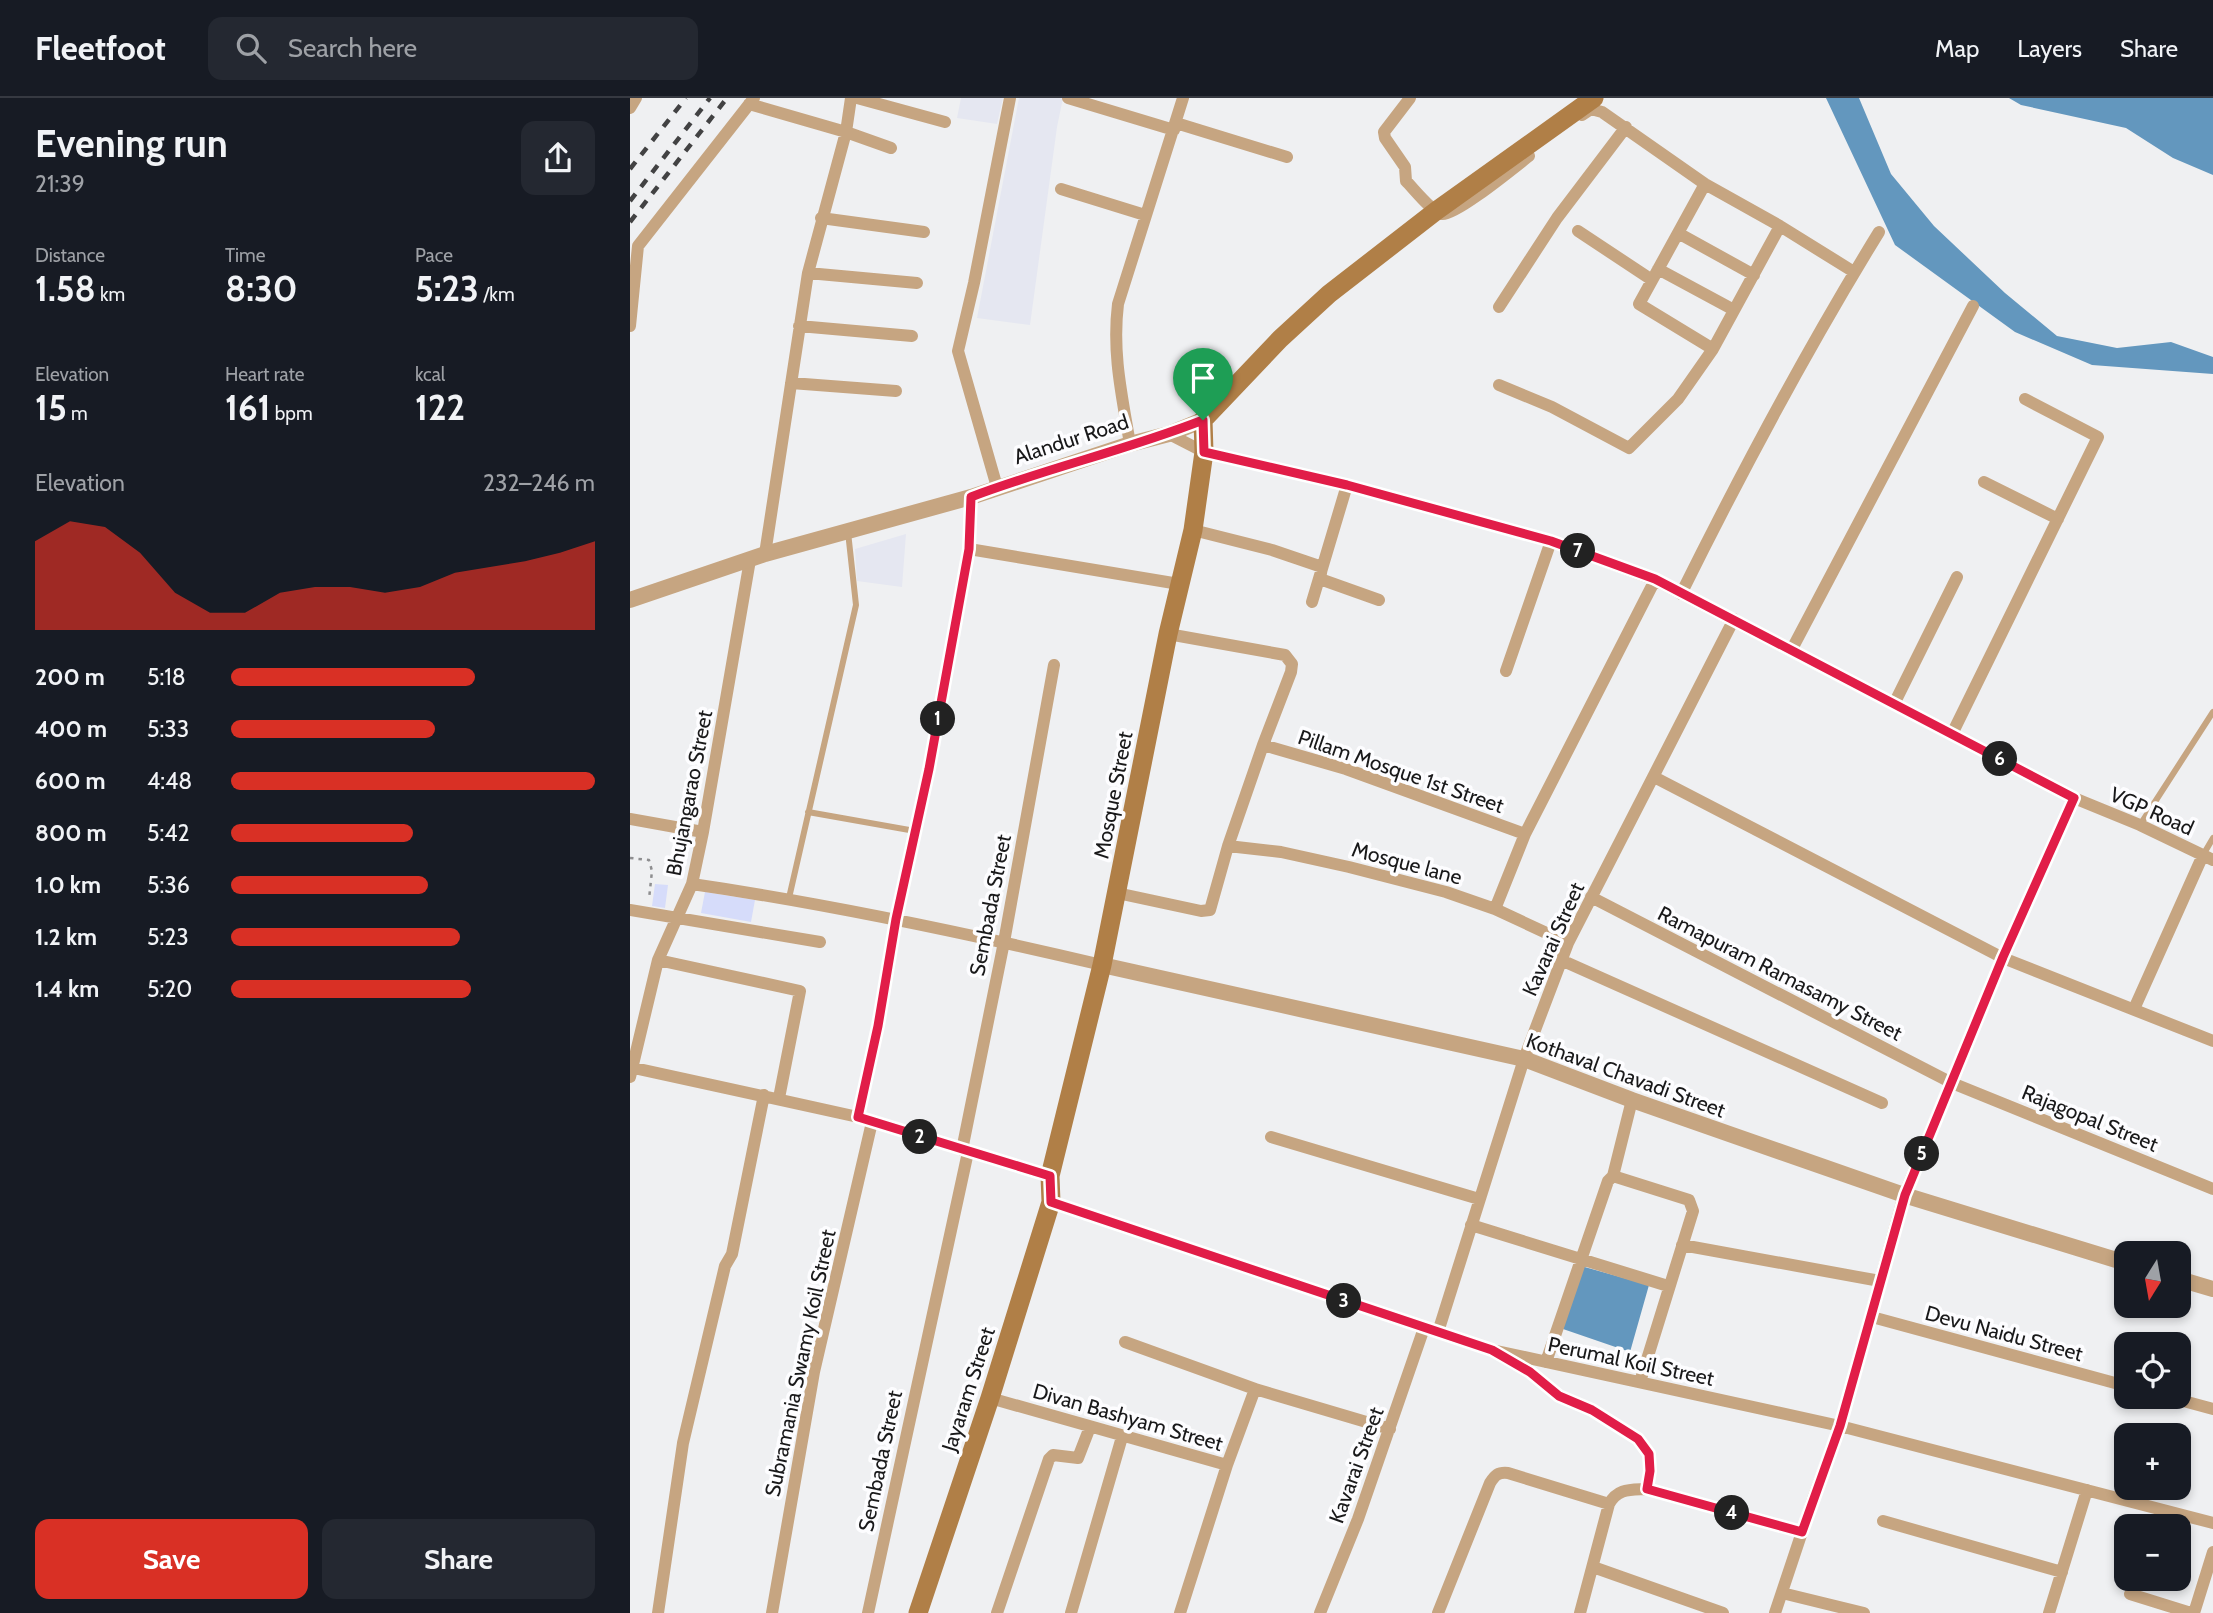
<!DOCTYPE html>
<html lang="en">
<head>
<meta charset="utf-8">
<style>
  :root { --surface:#171b24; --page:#242831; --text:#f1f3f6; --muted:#9ea1a6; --line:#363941; --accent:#d93025 }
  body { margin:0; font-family:Cabin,sans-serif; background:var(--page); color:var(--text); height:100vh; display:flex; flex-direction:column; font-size:26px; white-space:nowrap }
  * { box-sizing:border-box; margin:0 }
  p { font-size:23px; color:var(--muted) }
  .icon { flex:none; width:38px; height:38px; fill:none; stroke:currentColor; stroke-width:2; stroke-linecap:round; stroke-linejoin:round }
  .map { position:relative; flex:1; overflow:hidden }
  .details { display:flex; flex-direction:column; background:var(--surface); width:630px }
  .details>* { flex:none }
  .needle { width:46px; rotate:191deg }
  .controls { position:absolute; left:1484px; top:1143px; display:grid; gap:14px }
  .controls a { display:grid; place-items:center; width:77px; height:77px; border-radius:14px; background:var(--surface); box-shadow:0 4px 10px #0003; font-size:35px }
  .pin { position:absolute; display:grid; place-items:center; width:60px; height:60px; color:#fff; margin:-72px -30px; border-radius:50% 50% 50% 0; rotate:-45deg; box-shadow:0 0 7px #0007 }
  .pin .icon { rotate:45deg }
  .km { position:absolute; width:35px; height:35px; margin:-18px; border-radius:50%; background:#222; color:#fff; font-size:19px; line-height:35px; text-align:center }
  .round { display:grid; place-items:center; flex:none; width:74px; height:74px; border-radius:14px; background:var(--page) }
  .summary { display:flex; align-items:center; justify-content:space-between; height:119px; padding:0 35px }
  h1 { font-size:38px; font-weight:700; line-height:52px }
  .metrics { display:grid; grid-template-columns:repeat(3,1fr); gap:10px; height:119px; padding:7px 35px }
  .metrics div { display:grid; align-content:center }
  .metrics b { font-size:35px; font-weight:700 }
  .metrics small { font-size:19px; font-weight:400 }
  .metrics p { font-size:19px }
  .chart { height:196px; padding:14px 35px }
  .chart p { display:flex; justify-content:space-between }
  .chart svg { width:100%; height:126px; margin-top:7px; fill:var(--accent); opacity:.7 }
  .action { display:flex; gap:14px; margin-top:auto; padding:14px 35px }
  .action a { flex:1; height:80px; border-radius:14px; background:var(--accent); color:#fff; font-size:28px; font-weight:700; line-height:80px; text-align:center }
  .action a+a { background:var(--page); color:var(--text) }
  ul { padding:0 35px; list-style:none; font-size:23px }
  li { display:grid; grid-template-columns:112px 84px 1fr; align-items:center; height:52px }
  li i { height:18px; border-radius:9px; background:var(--accent) }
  header { display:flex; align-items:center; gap:42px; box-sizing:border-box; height:98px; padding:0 35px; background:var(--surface); border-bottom:2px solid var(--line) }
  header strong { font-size:33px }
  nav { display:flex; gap:38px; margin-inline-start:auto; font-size:24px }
  .search { width:490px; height:63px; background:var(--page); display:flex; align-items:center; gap:18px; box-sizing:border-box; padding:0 24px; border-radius:14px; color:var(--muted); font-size:26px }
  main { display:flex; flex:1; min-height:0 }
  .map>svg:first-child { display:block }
  .built { fill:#e5e7f1 }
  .green { fill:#d6dcfa }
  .water { fill:#6397be }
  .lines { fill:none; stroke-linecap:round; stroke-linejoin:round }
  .path { stroke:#8e8e90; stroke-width:2.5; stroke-dasharray:3.5 5; stroke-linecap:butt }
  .service { stroke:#c6a581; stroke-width:6 }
  .minor { stroke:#c6a581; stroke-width:12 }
  .tertiary { stroke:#c6a581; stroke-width:16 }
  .secondary { stroke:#b07f47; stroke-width:19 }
  .rail { stroke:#424243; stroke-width:4.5; stroke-dasharray:9 9; stroke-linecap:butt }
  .route-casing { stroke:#fff; stroke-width:14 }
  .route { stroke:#e11d48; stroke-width:9 }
  .labels { text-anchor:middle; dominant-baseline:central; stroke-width:7; stroke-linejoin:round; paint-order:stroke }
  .street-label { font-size:21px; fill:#19191a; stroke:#fdfdff }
</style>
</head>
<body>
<header>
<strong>Fleetfoot</strong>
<div class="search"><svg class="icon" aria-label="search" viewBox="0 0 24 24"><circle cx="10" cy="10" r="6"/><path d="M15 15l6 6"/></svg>Search here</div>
<nav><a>Map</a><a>Layers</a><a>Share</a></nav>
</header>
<main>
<section class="details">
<div class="summary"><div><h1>Evening run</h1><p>21:39</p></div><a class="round"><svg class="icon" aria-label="share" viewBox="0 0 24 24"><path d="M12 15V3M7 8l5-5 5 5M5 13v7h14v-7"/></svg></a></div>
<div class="metrics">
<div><p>Distance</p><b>1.58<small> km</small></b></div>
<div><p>Time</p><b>8:30</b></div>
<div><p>Pace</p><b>5:23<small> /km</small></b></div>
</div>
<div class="metrics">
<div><p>Elevation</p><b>15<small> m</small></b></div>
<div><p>Heart rate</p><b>161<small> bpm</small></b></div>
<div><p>kcal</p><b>122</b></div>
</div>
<div class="chart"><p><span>Elevation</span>232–246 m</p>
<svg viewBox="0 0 160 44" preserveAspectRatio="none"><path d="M0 44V13L10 6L20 8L30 17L40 31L50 38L60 38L70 31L80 29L90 29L100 31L110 29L120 24L130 22L140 20L150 17L160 13V44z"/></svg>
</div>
<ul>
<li><b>200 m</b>5:18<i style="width:67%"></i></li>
<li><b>400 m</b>5:33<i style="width:56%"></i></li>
<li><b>600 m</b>4:48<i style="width:100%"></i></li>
<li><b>800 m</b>5:42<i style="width:50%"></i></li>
<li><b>1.0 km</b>5:36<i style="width:54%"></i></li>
<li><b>1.2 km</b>5:23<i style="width:63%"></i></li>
<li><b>1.4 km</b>5:20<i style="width:66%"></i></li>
</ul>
<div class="action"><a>Save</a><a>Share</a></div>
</section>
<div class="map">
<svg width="1583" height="1515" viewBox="0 0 1583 1515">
  <rect width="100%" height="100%" fill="#eff0f2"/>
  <path class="built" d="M331,0H373L367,26L327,20Z
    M389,0H433L427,29L400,227L347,220Z
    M276,436L272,489L227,483L225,451Z"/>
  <path class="green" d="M25,786L38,787L35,810L22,808Z
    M75,794L125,802L121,824L71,815Z"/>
  <path class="water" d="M1196,0H1229L1261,76L1304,128L1375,195L1427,238L1487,250L1541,244L1583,259V276L1462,267L1385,234L1265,147Z
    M1379,0H1583V77L1543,60L1496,30L1391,7Z
    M951,1168L1019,1187L1000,1254L933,1231Z"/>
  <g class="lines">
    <path class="path" d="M0,760L19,762L22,773L19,801"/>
    <path class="service" d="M178,714L285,733
      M1510,727L1583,614
      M1573,757L1583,740
      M159,800L226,507L218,434"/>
    <path class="minor" d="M227,0L315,24
      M438,0L544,32
      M780,0L754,34L755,40L775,69L776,83C784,91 802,114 812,116C824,119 886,68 899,58
      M119,6L216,34L261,50
      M0,10L6,0
      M952,17L961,11L972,14L1075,86L1150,128L1224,174
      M546,25L657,59
      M1075,86L1009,206L1083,251
      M431,91L515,117
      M191,120L294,134
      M948,133L1022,182
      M1048,135L1124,177
      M1028,171L1104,212
      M178,175L287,185
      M869,209L927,120L996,29
      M0,228L8,148L124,0
      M169,228L282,238
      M161,285L266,293
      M869,287L922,309L999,350L1048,301L1083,251L1150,128
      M539,336L574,354L717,387L921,443L1025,482L1444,700L1510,727L1583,762
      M500,346C492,298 482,255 488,206L553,0
      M1354,384L1428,421
      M367,389L328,253L344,185L380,0
      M563,432L642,452L692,469L690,481L749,502
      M339,451L549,486
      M135,456L178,175L216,34L221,0
      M1051,496C1112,373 1177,251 1249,134
      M682,504L717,387
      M1162,551L1343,208
      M876,573L921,443
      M1264,606L1327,479
      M1322,636L1468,339L1395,301
      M633,647L716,671L895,736
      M1024,679L1373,860L1583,943
      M0,721L73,734
      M598,748L651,754L719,769L816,794L865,811L938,845
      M62,786C200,806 336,835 472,867
      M487,795L571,813L580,812L598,748L633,647L661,574L662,566L655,557L538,536
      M961,799L1322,985L1583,1091
      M865,811L895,736L1025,482
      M0,812L190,844
      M28,862L170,893L149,1000
      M931,862L1252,1005
      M1504,911L1573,757
      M0,969L228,1019L420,1078
      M0,979L28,862L62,786L73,734L120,462
      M228,1019L248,928L266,820L299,671L339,451L341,399
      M641,1039L849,1101
      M332,1052L374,844L424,567
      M983,1078L1059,1102L1063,1113L1010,1284
      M421,1104L862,1252L1210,1328L1583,1425
      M841,1127L1038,1188
      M1052,1147L1250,1183
      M1242,1219L1496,1288
      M808,1234L894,961L938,845L1104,521
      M495,1244L625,1291L760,1331
      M873,1259L900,1274L929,1298L962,1312L1008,1341L1019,1356L1020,1373L1017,1391
      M916,1264L978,1083L983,1078L1002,1002
      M1535,1298L1583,1311
      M360,1300L597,1367L550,1515
      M597,1367L625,1291
      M1253,1423L1432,1474
      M963,1469L1093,1515
      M1152,1495L1234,1515
      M1500,1496L1561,1515
      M28,1515L53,1345L95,1168L102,1156L134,997
      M142,1515L184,1274L242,1024
      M238,1515L338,1054
      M367,1515L419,1361L423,1357L448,1360L460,1329
      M441,1515L492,1339
      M690,1515L728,1421L794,1230
      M808,1515L860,1385C865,1377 868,1374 878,1375L979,1406
      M950,1515L979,1406C988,1390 1000,1392 1017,1391L1172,1434
      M1145,1515L1184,1398L1210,1328L1274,1097L1373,860L1444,700
      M1419,1515L1457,1392
      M1564,1515L1583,1454"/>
    <path class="tertiary" d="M0,502L135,456L341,399L500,346L539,336L573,322
      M472,867L894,961L1002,1002L1274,1097L1496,1165
      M1549,1181L1583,1191"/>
    <path class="secondary" d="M288,1515L360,1300L421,1104L420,1078L472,867L538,536L563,432L574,354L573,322L650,241L699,196L806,113L964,0"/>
    <path class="rail" d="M0,71L56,0
      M0,103L80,0
      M0,124L97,0"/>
  </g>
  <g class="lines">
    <defs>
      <path id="route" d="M573,322L574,354L717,387L921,443L1025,481L1444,700L1373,859L1275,1097L1210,1328L1172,1434L1017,1391L1020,1373L1019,1356L1008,1341L962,1312L929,1298L900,1274L862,1252L421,1104L420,1078L228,1019L248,928L266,821L299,671L339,451L341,399C417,370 497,352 573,322Z"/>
    </defs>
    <use href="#route" class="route-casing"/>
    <use href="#route" class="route"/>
  </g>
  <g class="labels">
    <g class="street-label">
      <text transform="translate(441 341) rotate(-18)">Alandur Road</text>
      <text transform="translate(771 673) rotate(19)">Pillam Mosque 1st Street</text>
      <text transform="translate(59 695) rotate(-79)">Bhujangarao Street</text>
      <text transform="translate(483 697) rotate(-79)">Mosque Street</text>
      <text transform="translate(1522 713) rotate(24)">VGP Road</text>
      <text transform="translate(777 765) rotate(15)">Mosque lane</text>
      <text transform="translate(360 807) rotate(-79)">Sembada Street</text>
      <text transform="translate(923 841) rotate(-66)">Kavarai Street</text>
      <text transform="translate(1150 875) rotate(27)">Ramapuram Ramasamy Street</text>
      <text transform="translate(996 977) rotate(20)">Kothaval Chavadi Street</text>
      <text transform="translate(1460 1020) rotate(22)">Rajagopal Street</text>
      <text transform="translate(1374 1235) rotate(15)">Devu Naidu Street</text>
      <text transform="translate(1001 1263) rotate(12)">Perumal Koil Street</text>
      <text transform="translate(170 1265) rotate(-78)">Subramania Swamy Koil Street</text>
      <text transform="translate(338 1291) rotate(-72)">Jayaram Street</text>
      <text transform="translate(498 1319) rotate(16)">Divan Bashyam Street</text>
      <text transform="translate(250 1363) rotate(-78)">Sembada Street</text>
      <text transform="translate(726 1367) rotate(-70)">Kavarai Street</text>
    </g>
  </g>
</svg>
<div class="controls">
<a><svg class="needle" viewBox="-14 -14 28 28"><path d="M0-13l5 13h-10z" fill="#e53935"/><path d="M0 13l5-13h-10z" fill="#9ea1a6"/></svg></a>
<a><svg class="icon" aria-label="locate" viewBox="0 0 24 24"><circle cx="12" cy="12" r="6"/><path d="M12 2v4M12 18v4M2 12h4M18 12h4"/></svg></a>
<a>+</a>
<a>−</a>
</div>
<div class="pin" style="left:573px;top:322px;background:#1e9e55"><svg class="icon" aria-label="arrive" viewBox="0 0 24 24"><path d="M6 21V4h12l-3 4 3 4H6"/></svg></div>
<b class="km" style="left:308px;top:621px">1</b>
<b class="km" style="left:290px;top:1039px">2</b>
<b class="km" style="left:714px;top:1203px">3</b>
<b class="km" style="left:1102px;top:1415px">4</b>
<b class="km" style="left:1292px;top:1056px">5</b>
<b class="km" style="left:1370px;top:661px">6</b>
<b class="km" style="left:948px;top:453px">7</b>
</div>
</main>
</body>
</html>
